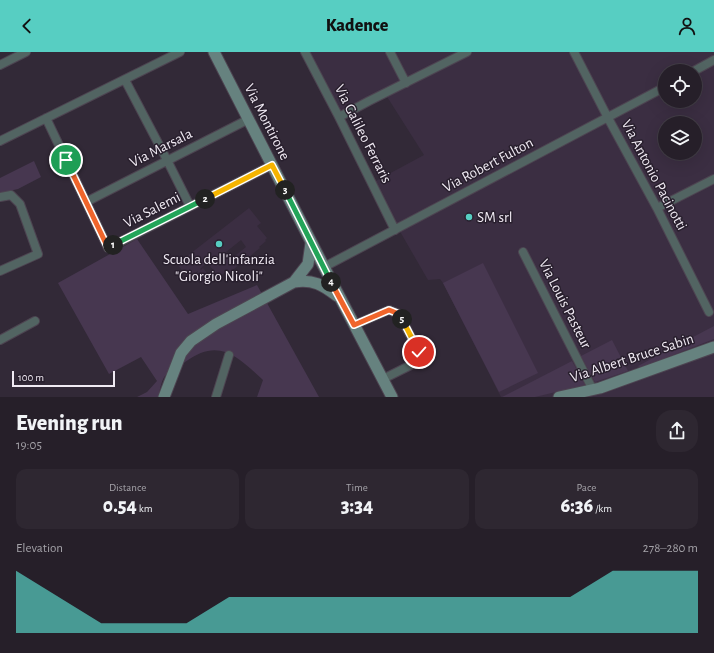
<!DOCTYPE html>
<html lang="en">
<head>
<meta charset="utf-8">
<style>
  :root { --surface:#261f29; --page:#2e2731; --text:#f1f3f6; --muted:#a4a2a8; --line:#423d46; --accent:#57cec2 }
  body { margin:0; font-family:"Alegreya Sans",sans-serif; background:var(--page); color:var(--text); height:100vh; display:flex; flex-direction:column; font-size:15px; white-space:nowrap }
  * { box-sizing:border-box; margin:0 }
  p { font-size:13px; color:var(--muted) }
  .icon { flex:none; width:22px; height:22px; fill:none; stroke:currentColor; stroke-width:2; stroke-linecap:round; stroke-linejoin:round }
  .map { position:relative; height:345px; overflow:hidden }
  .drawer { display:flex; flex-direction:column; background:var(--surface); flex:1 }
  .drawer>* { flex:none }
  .fabs { position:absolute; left:658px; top:12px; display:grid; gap:8px }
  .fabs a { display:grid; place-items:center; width:44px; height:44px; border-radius:50%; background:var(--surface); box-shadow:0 4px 16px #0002,0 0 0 1px var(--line); font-size:20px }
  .scale { position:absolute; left:12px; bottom:10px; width:103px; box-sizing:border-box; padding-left:4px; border:2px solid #f0eaf3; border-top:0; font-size:11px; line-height:14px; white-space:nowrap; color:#f0eaf3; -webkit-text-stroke:3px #281f2d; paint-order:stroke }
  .pin { position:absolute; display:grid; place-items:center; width:34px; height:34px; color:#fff; margin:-17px; border:2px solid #fff; border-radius:50%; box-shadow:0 1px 4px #0007 }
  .km { position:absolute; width:20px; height:20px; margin:-10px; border-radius:50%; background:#222; color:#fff; font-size:11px; line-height:20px; text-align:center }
  .round { display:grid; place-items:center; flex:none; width:42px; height:42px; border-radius:16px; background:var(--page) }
  .head { display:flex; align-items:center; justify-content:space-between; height:68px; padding:0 16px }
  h1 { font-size:22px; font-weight:800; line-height:30px }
  .figures { display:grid; grid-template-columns:repeat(3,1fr); gap:6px; height:68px; padding:4px 16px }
  .figures div { display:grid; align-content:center; border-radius:10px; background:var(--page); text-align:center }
  .figures b { font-size:20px; font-weight:800 }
  .figures small { font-size:11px; font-weight:400 }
  .figures p { font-size:11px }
  .chart { height:112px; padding:8px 16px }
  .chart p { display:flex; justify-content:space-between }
  .chart svg { width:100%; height:72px; margin-top:4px; fill:var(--accent); opacity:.7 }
  header { display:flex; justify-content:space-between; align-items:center; height:52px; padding:0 16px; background:var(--accent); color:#111; font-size:18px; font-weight:800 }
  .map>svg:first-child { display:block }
  .built { fill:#3b2e42; fill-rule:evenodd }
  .green { fill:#473750 }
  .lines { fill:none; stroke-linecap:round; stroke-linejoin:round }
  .street-casing { stroke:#4d4451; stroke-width:10 }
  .secondary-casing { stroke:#4d4451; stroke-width:13 }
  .street { stroke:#526462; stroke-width:8 }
  .secondary { stroke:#66827f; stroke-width:11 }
  .split-1-casing { stroke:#fff; stroke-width:8 }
  .split-2-casing { stroke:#fff; stroke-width:8 }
  .split-3-casing { stroke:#fff; stroke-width:8 }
  .split-4-casing { stroke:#fff; stroke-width:8 }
  .split-5-casing { stroke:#fff; stroke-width:8 }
  .split-6-casing { stroke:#fff; stroke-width:8 }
  .split-1 { stroke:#f0652b; stroke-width:5 }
  .split-2 { stroke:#22a559; stroke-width:5 }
  .split-3 { stroke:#f5b400; stroke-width:5 }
  .split-4 { stroke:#22a559; stroke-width:5 }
  .split-5 { stroke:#f0652b; stroke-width:5 }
  .split-6 { stroke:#f5b400; stroke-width:5 }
  .poi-dot { fill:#57cec2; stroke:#281f2d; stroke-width:1.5 }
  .labels { text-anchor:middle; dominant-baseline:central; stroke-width:3; stroke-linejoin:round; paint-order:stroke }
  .street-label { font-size:15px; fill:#f0eaf3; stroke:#281f2d }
  .poi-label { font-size:15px; fill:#f0eaf3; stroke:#281f2d; text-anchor:start }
</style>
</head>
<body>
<header><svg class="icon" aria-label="back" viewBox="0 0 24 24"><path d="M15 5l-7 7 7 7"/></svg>Kadence<svg class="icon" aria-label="person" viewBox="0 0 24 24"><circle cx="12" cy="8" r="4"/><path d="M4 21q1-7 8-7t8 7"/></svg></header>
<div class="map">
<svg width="714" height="345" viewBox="0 0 714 345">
  <rect width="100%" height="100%" fill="#322937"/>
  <path class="built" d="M303,0H714V345H501L443,231L440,227L428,228L372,131L424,103L384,40L338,66ZM665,19H695V49H665ZM665,71H695V101H665Z
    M249,156L261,171L257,174L267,186L265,188L266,189L259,195L260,196L229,221L227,219L219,225L209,213L211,211L209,209L200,217L201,218L203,216L211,226L203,232L195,222L198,220V219L188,226L177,212ZM241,188L246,195L231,207L226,200Z"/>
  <path class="green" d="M34,109L41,125L18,137L0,141V126Z
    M137,187L188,262L257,233L319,345H257L263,328C237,304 219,285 185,310C180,313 168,320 165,324C161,329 160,339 158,345H137L147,340L157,329L141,305L109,322L58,231Z
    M483,211L538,321L499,340L443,231Z
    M714,274V287L640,316L638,314Z
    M612,288L628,319L595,330L581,304Z
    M572,309L585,333L535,345H502Z"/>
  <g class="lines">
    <defs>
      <path id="street" d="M305,0L339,65L395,178
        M390,0L406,31
        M574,0L608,66L657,156L709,260
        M0,13L26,0
        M694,19L714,8
        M125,28L167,108L190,154
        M339,65L369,49L467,0
        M46,66L108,196L272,113
        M0,89L180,0
        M0,145L11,143L20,152L38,202L0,219
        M86,150L249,67
        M657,156L714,127
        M523,200L593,338
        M324,215L665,35
        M354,273L389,258L399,262L419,300L420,305L417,310L383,327
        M0,288L35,269
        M216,345L229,303"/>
      <path id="secondary" d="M214,0L324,215L392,345
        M294,230C313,227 323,233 337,244
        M164,345L181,301L191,289L216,272L294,230L308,212L311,191
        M559,345L600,336L714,295"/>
    </defs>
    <use href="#street" class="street-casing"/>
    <use href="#secondary" class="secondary-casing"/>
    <use href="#street" class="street"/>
    <use href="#secondary" class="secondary"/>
  </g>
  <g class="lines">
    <defs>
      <path id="split-1" d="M66,108L108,196L113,193"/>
      <path id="split-2" d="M113,193L205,147"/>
      <path id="split-3" d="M205,147L272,113L285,138"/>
      <path id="split-4" d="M285,138L331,230"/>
      <path id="split-5" d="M331,230L354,273L389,258L399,262L402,267"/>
      <path id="split-6" d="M402,267L419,300"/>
    </defs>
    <use href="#split-1" class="split-1-casing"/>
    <use href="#split-2" class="split-2-casing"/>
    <use href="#split-3" class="split-3-casing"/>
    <use href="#split-4" class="split-4-casing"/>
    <use href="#split-5" class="split-5-casing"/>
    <use href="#split-6" class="split-6-casing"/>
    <use href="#split-1" class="split-1"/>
    <use href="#split-2" class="split-2"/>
    <use href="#split-3" class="split-3"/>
    <use href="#split-4" class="split-4"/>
    <use href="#split-5" class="split-5"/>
    <use href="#split-6" class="split-6"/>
  </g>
  <g class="poi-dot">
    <circle cx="469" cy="165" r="4"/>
    <circle cx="219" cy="192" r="4"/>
  </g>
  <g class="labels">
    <g class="street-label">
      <text transform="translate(267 70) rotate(63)">Via Montirone</text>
      <text transform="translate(363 82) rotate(63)">Via Galileo Ferraris</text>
      <text transform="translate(161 96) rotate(-27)">Via Marsala</text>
      <text transform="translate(488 113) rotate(-28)">Via Robert Fulton</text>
      <text transform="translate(654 123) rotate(62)">Via Antonio Pacinotti</text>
      <text transform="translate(152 158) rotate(-27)">Via Salemi</text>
      <text transform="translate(565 252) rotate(63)">Via Louis Pasteur</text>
      <text transform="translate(632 306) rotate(-18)">Via Albert Bruce Sabin</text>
    </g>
    <g class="poi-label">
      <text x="477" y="165">SM srl</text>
      <text x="219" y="207" text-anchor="middle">Scuola dell'infanzia<tspan x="219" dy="17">"Giorgio Nicoli"</tspan></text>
    </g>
  </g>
</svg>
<div class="fabs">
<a><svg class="icon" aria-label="locate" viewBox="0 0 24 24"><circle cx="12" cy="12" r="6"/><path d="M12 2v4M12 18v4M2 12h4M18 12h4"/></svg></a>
<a><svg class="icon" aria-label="layers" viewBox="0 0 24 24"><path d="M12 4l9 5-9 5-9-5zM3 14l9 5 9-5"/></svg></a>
</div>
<div class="scale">100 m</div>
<div class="pin" style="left:66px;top:108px;background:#1e9e55"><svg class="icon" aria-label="arrive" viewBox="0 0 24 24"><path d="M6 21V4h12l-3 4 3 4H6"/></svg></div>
<div class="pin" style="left:419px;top:300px;background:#d93025"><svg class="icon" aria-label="check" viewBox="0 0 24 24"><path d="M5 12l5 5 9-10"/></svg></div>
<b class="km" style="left:113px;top:193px">1</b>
<b class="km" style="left:205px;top:147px">2</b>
<b class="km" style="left:285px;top:138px">3</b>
<b class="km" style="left:331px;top:230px">4</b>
<b class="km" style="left:402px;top:267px">5</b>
</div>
<section class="drawer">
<div class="head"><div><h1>Evening run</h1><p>19:05</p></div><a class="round"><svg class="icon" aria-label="share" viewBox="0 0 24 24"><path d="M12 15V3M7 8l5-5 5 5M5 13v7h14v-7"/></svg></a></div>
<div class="figures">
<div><p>Distance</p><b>0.54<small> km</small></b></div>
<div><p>Time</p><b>3:34</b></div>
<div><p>Pace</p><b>6:36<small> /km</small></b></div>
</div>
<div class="chart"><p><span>Elevation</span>278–280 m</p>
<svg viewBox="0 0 160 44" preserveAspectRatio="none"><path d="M0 44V6L10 22L20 38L30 38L40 38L50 22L60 22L70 22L80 22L90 22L100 22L110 22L120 22L130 22L140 6L150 6L160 6V44z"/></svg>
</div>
</section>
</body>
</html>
